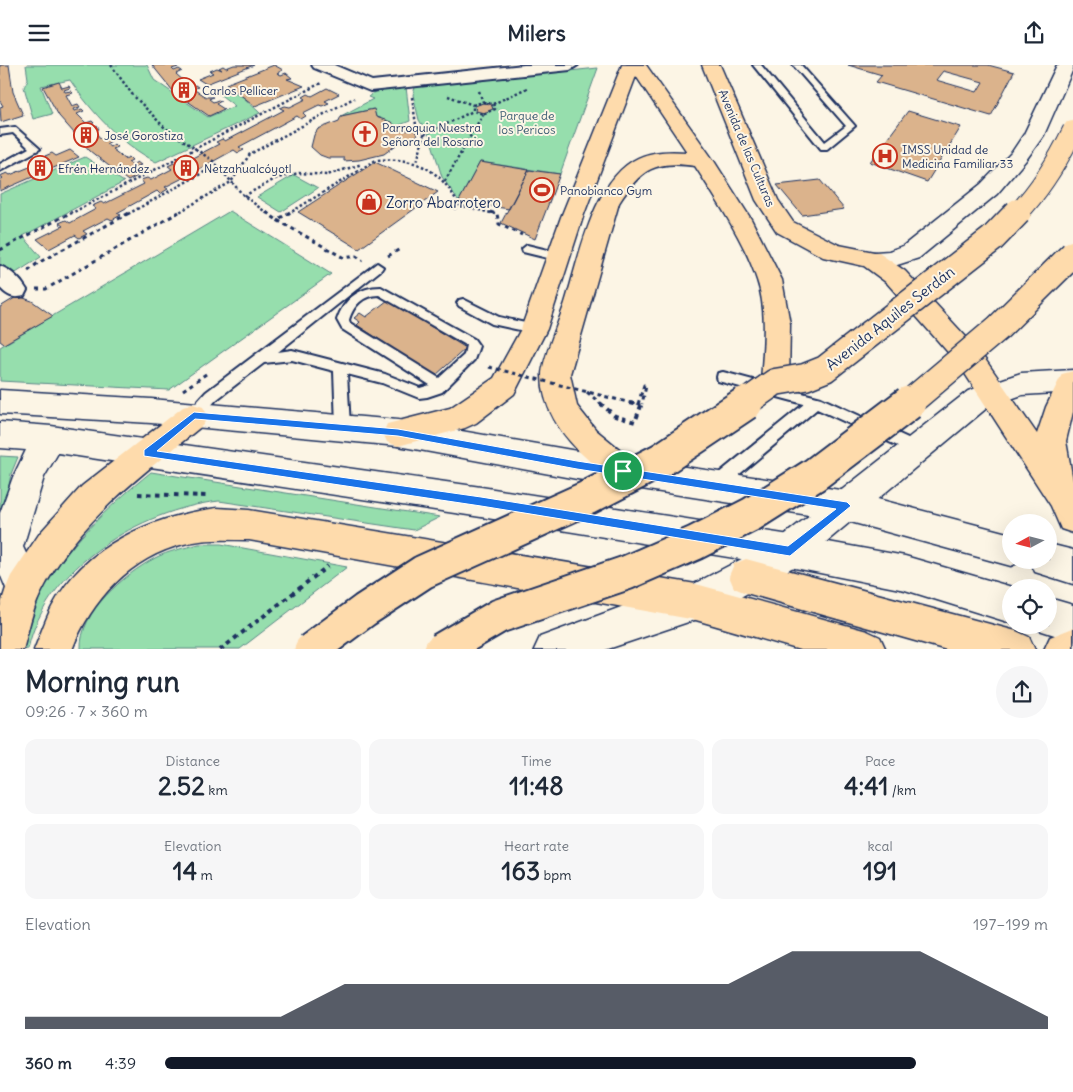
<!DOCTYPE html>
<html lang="en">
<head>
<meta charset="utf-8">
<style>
  :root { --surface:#fff; --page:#f6f6f7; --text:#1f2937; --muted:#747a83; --accent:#111827 }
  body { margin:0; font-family:Delius,sans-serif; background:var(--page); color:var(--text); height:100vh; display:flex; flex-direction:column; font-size:19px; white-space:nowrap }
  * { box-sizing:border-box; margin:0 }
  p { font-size:16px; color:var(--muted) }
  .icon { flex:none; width:28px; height:28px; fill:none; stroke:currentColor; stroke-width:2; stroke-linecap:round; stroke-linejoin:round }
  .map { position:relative; height:584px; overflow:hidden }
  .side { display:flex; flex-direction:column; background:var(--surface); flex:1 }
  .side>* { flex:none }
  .needle { width:32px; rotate:263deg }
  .buttons { position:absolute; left:1002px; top:449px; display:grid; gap:10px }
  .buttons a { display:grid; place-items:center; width:55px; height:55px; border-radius:50%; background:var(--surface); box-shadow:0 5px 20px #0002; font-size:25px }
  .pin { position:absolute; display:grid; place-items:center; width:42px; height:42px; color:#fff; margin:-21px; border:2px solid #fff; border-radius:50%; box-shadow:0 1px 5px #0007 }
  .round { display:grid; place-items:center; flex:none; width:52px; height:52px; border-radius:26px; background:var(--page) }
  .head { display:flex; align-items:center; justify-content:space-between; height:85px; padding:0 25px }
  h1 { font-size:28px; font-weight:700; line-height:38px }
  .metrics { display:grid; grid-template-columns:repeat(3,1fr); gap:8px; height:85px; padding:5px 25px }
  .metrics div { display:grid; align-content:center; border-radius:12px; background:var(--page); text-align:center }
  .metrics b { font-size:25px; font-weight:700 }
  .metrics small { font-size:14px; font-weight:400 }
  .metrics p { font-size:14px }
  .chart { height:140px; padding:10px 25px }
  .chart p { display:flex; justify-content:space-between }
  .chart svg { width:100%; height:90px; margin-top:5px; fill:var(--accent); opacity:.7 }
  ul { padding:0 25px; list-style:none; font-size:16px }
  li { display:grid; grid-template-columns:80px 60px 1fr; align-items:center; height:38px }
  li i { height:12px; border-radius:6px; background:var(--accent) }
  header { display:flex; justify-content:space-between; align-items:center; height:65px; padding:0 25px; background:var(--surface); font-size:22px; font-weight:700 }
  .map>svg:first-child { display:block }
  .green { fill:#96dead; stroke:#588686 }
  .building { fill:#dbb38c; stroke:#1b2f5e; fill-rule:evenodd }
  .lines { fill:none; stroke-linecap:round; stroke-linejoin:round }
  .service-casing { stroke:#1b2f5e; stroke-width:4 }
  .minor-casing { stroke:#1b2f5e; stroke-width:4 }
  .tertiary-casing { stroke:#1b2f5e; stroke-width:3 }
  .secondary-casing { stroke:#1b2f5e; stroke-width:3 }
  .primary-casing { stroke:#1b2f5e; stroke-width:3 }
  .path-far2 { stroke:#1b2f5e; stroke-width:2.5; stroke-dasharray:2.5 2.5; stroke-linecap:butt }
  .path-far1 { stroke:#1b2f5e; stroke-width:3; stroke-dasharray:4 4; stroke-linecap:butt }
  .path { stroke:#1b2f5e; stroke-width:4; stroke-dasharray:4.5 4.5; stroke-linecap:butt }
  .service { fill:#fcf5e5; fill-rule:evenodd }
  .minor { fill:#fcf5e5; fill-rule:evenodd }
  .tertiary { fill:#fcf5e5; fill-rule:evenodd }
  .secondary { fill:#fcf5e5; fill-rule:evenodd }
  .primary { fill:#fedbac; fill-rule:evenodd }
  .primary-bridge-far2-casing { stroke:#1b2f5e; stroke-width:22; stroke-linecap:butt }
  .primary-bridge-far1-casing { stroke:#1b2f5e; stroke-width:29; stroke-linecap:butt }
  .primary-bridge-casing { stroke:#1b2f5e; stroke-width:37; stroke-linecap:butt }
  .path-bridge-far1 { stroke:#1b2f5e; stroke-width:3; stroke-dasharray:4 4; stroke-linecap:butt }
  .path-bridge { stroke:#1b2f5e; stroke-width:4; stroke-dasharray:4.5 4.5; stroke-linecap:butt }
  .primary-bridge-far2 { stroke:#fedbac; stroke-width:20 }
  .primary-bridge-far1 { stroke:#fedbac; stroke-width:26 }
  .primary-bridge { stroke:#fedbac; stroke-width:33 }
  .route { fill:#1a73e8; stroke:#fff; fill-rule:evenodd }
  .labels { text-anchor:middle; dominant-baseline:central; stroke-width:4; stroke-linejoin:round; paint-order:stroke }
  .far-poi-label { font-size:12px; fill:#1b2f5e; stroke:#fcf5e5; text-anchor:start }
  .far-park-label { font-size:12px; fill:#3a5b72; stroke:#fcf5e5 }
  .far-street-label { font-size:12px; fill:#1b2f5e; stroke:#fcf5e5 }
  .poi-label { font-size:15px; fill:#1b2f5e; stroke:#fcf5e5; text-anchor:start }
  .street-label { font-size:15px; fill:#1b2f5e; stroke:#fcf5e5 }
</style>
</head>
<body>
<header><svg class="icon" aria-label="menu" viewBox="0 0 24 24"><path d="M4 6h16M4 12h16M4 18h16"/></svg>Milers<svg class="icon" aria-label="share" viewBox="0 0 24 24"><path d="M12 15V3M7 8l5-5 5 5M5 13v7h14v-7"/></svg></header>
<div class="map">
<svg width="1073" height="585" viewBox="0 0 1073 585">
  <rect width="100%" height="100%" fill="#fcf5e5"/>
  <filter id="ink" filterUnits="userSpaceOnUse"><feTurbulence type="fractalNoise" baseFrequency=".02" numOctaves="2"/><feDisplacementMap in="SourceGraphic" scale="10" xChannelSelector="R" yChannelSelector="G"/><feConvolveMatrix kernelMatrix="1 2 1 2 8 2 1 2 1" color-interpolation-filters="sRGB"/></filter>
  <g filter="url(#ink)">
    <path class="green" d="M26,0H147L154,15L208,52L235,41L214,25L225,21L243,32L260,48L156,97C119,77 93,49 70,15L41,21L52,49L33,54L24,22L28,14Z
      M598,3L560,109L480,97L459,136L442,112L430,72L419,55L413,30L415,22Z
      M406,22L410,56L397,61L376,52L373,44L341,51L373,34L368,32L377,25Z
      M85,92L124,117L23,171L41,192L11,211L0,199V129Z
      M294,110L318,123L281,147L257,132Z
      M230,146L331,209L169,325L0,316V282Z
      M0,391L18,392L11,409L3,452L0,451Z
      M151,407L440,452L414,465L219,436C140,445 46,502 28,584L20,585C26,567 30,547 39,531C65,482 108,442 151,407Z
      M199,479H221L347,502L240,584H81C79,547 125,509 155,493C168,486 185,483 199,479Z"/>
    <path class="building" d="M0,0H9L13,27L23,50L1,57L0,42L3,41L0,36Z
      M152,0H176L178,2L172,4L174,6L179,4L182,6L176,9L185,17L189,16L192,18L187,19L191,22L195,20L198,22L193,24L206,32H213L209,34L213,37L218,35L221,36L216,39L224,44L209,51L173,26Z
      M234,0H254L206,19L198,14L213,8L210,6L217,3L222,5L219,3L223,1L226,3Z
      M274,0L283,5L277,8L281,10L286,8L292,13L287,14L304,21L255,41L226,19Z
      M848,0H988L1014,7L991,51L876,17L882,10ZM943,6L983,17L977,27L936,15Z
      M59,17L62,23L69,21L70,23L64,25L65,27L71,26L73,28L66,30L72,41L78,39L80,42L73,44L74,46L82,44L84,46L77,49L86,58L92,56L94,58L88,61L91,63L97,61L99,64L94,66L103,76L108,74L111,76L106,79L110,82L114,79L117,82L112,84L125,94L129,92L132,95L128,97L132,100L137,97L141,100L135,102L143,108L128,116L90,86L59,51L43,22Z
      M327,23L339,29L325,36L329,38L322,41L319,40L303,48L306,51L301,54L297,51L239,82L244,85L238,88L234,85L192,108L196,110L188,114L185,112L165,122L168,124L160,129L157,126L117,148L121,150L112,155L108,153L83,166L87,169L79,173L75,170L49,184L37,174L63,161L59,158L66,155L70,158L96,144L92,141L101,137L104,139L144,119L141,115L147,113L151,115L172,104L168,101L174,98L179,100L219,79L216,77L222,74L225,76L284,45L280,43L285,41L290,42L306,34L303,32L308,29L312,31Z
      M483,38L491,39L493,44L484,48L476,46L475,41Z
      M374,44L376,52L391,57L401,66L414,65L417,69L416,74L399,75L396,80L384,89L359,95L344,96V93H328L320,90L311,82L314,70L318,64L339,56L341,51Z
      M908,46L961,62L927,117L870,97Z
      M70,85L79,92L0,126V115L3,113L0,111L7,108L10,110L37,99L33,96L40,93L44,96L48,94L45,91L52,88L56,91Z
      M375,97L438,127L359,184L298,147Z
      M480,97L529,105L509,144L459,136Z
      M529,105L560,109L535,174L501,158Z
      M820,115L844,144L802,150L777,120Z
      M18,231L32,236L53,251L4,279L0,276V242Z
      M388,235L466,283L435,311L357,260L360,257L354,253L360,248L366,252Z"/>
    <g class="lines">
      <defs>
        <path id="service" d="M753,0H761L825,77L846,61L793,0H801L855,61L827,84H821Z
          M15,62L40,84L0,106V99L29,83L13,68L0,70V64Z
          M527,180L564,189L565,192L560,196L523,187L522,184Z
          M377,198L383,202L381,205L278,287L292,285L385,309L420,323L430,320L342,264L337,255C344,234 359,222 381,222L474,274L479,281L474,295L442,327L427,332L419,333L382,318L347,309L350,361L348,365L343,367L338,365L336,361L334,306L292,295L264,298L216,335L198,355L193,357L188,355L186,351L188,347L206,327ZM379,230L466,280L464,290L439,313L350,258L349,255C353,241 363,230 379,230Z
          M463,234L499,252L534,260L540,264L534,268L492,259L459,241L457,238L459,235Z
          M723,307L821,333L921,379L923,383L921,387L916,389L911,387L817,344L723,423L718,424L713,423L711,418L713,413L804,339L718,316L717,312L718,308Z"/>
        <path id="minor" d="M312,0H334L372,16L524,0H578L570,5L370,26L314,3Z
          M0,201C11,205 21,215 27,225L24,231C13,234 8,231 0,223Z"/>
        <path id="tertiary" d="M1057,0H1073V4L1044,70L1026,95L997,129L919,193L891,202L861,200L858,194L861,188L889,186L903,181L981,119L1012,87L1024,69Z
          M1073,305V327L1022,330L988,342L802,497L709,550L605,585H534L540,572L632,538L690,521L778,475L968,326L1021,308Z"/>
        <path id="secondary" d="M0,325L151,334L398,355L577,386L847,426L1011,469V495H1024L1011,501L847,456L577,414L398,381L151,358L0,349Z
          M0,357L51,361L481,422L790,470L905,491L1012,522L1011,558L905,525L790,502L481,452L58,388L44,412L23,482L42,523L37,535L24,540L11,535L0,509V448L13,412L26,385L0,383Z
          M1049,479L1073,485V519L1035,507L1030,495H1049Z
          M1049,533L1073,540V576L1036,564L1035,560H1049Z"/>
        <path id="primary" d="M622,0H646L714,96L751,154L782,215L790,259L789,317L785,325L775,328L765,325L761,317C763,284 768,247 757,215C745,177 716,134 695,101C655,95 641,104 619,138L570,309L577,341L596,365L634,396L639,406L634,416C614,423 607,411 593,399C566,376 542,347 542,310C542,296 560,253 565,238C579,194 593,114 638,93C653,86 670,86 687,87L636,11L583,152L547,264L514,329L476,358L465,363L398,381L387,377L383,368L387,359L450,343L494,313L521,264L561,152Z
          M702,0H720L778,135L793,157L839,180L879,188L905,206L980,287L1037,369L1046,342L1062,309L1073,306V347L1066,376L1073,416V468L1061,464L1051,441L960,301L887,218L864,201L823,192L777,167L756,135Z
          M193,339L203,342L208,351L203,360C142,410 77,456 40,530C32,546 28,567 23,585H0V542L6,523L11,511L40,468L82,421L183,342Z
          M217,443L249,445L696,519L867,566L880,572L886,585H800L696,555L249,475C227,475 206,473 184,479C131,492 91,535 72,585H34C40,571 45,555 52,542C85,480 150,452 217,443Z
          M746,494L1016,566L1029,572L1035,585H947L746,528L734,523L729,511L734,499Z
          M1073,563V585H1044L1050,572Z"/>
      </defs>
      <use href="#service" class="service-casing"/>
      <use href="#minor" class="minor-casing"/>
      <use href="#tertiary" class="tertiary-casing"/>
      <use href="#secondary" class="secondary-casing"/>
      <use href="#primary" class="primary-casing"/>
      <path class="path-far2" d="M111,0L132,29L164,62L213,96L244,131L268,149
        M479,26L483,37
        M448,31L473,40
        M412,32L416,60L424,70L417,97
        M483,37L493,39L495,44L483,49L473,46V40Z
        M493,39L527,23
        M424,70L473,46
        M445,116L483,49
        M244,131L277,113L299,108L327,110L362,99
        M454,144L459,140
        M70,149L321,18
        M128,149L217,100
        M176,149L231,117L250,89L354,33
        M288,149L376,95C417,92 440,104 459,140L495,149"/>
      <path class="path-far1" d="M266,147L277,155
        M290,147L277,155L344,193L356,191L363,196
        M490,147L497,149L499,159L522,170
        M0,185L72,147
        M388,191L400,184
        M28,206L38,198L131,147
        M36,224H46L179,147
        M183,325L209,307
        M587,327L601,339
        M638,339L644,320L646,321L642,339"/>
      <path class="path" d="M600,338L615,351L635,357L642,338
        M638,340L639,338
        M138,429L207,431
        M220,585L328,501"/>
      <use href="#service" class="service"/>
      <use href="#minor" class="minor"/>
      <use href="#tertiary" class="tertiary"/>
      <use href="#secondary" class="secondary"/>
      <use href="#primary" class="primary"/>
      <defs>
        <path id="primary-bridge-far2" d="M1017,149C1041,124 1058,96 1073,65"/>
        <path id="primary-bridge-far1" d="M744,339L775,317L805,312L825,304L992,174L1018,147
          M908,339L998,263L1073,189"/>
        <path id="primary-bridge" d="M311,585L365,545L423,507L587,433L661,395L746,338
          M441,585L499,551L626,508L695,478L752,449L814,410L909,338"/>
      </defs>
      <use href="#primary-bridge-far2" class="primary-bridge-far2-casing"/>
      <use href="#primary-bridge-far1" class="primary-bridge-far1-casing"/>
      <use href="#primary-bridge" class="primary-bridge-casing"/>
      <path class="path-bridge-far1" d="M489,302L635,339"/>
      <path class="path-bridge" d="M630,338L638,340"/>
      <use href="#primary-bridge-far2" class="primary-bridge-far2"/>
      <use href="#primary-bridge-far1" class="primary-bridge-far1"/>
      <use href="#primary-bridge" class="primary-bridge"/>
    </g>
  </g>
  <path class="route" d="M194,347L398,364L577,396L847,437L851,441L790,491L481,441L144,391V385ZM195,354L398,371L577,404L836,444L788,481L481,432L157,386Z"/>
  <defs>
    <symbol id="building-ring" viewBox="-11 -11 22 22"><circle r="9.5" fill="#fcf5e5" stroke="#c8321e" stroke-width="1.5"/><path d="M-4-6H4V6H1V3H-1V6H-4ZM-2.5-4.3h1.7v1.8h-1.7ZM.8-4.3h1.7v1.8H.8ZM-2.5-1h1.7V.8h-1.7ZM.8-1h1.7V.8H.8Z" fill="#c8321e"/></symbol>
    <symbol id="church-ring" viewBox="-11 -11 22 22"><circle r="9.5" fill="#fcf5e5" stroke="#c8321e" stroke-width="1.5"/><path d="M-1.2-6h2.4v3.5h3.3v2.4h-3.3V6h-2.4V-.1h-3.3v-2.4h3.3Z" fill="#c8321e"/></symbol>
    <symbol id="hospital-ring" viewBox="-11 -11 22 22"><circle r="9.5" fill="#fcf5e5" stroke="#c8321e" stroke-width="1.5"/><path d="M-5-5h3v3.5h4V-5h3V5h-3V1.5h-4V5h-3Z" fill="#c8321e"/></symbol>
    <symbol id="stadium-ring" viewBox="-11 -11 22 22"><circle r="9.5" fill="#fcf5e5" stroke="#c8321e" stroke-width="1.5"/><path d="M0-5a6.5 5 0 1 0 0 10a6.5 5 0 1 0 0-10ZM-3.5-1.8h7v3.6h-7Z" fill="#c8321e"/></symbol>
    <symbol id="shop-ring" viewBox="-11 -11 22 22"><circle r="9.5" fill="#fcf5e5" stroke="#c8321e" stroke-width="1.5"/><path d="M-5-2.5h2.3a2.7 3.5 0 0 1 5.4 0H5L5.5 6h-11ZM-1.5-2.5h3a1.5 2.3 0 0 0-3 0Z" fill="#c8321e"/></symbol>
  </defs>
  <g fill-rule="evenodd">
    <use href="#building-ring" x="170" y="11" width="28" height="28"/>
    <use href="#church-ring" x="351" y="55" width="28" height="28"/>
    <use href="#building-ring" x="72" y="56" width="28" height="28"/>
    <use href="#hospital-ring" x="871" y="77" width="28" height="28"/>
    <use href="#building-ring" x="26" y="89" width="28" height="28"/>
    <use href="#building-ring" x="172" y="89" width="28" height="28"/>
    <use href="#stadium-ring" x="528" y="111" width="28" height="28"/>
    <use href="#shop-ring" x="355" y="123" width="28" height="28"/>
  </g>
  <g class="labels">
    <g class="far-poi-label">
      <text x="202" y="25">Carlos Pellicer</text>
      <text x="382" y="62">Parroquia Nuestra<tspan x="382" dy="14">Señora del Rosario</tspan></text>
      <text x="104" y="70">José Gorostiza</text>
      <text x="902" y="84">IMSS Unidad de<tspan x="902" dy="14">Medicina Familiar 33</tspan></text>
      <text x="58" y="103">Efrén Hernández</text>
      <text x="204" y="103">Netzahualcóyotl</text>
      <text x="560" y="125">Panobianco Gym</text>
    </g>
    <g class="far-park-label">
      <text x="527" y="50">Parque de<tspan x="527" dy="14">los Pericos</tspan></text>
    </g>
    <g class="far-street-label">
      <text transform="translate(747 83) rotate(67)">Avenida de las Culturas</text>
    </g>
    <g class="poi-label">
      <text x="386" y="137">Zorro Abarrotero</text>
    </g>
    <g class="street-label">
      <text transform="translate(890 253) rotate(-38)">Avenida Aquiles Serdán</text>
    </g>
  </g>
</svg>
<div class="buttons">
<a><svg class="needle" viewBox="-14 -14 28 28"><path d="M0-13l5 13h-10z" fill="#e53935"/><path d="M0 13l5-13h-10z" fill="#747a83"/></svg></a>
<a><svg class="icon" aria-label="locate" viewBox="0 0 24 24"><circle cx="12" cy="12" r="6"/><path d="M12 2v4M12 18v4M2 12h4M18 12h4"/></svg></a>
</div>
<div class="pin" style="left:623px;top:406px;background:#1e9e55"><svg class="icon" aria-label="arrive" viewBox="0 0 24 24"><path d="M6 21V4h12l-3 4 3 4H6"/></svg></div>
</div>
<section class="side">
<div class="head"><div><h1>Morning run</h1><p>09:26 · 7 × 360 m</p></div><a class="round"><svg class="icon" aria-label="share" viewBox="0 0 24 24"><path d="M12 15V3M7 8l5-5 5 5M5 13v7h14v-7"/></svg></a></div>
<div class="metrics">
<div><p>Distance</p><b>2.52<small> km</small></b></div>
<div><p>Time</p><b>11:48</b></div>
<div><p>Pace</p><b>4:41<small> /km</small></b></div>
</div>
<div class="metrics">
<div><p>Elevation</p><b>14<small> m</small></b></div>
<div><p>Heart rate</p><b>163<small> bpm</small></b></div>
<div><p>kcal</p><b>191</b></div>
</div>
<div class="chart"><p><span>Elevation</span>197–199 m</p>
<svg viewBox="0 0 160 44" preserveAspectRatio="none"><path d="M0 44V38L10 38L20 38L30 38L40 38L50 22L60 22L70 22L80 22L90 22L100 22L110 22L120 6L130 6L140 6L150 22L160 38V44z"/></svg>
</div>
<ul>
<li><b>360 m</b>4:39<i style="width:85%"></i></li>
</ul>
</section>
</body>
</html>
